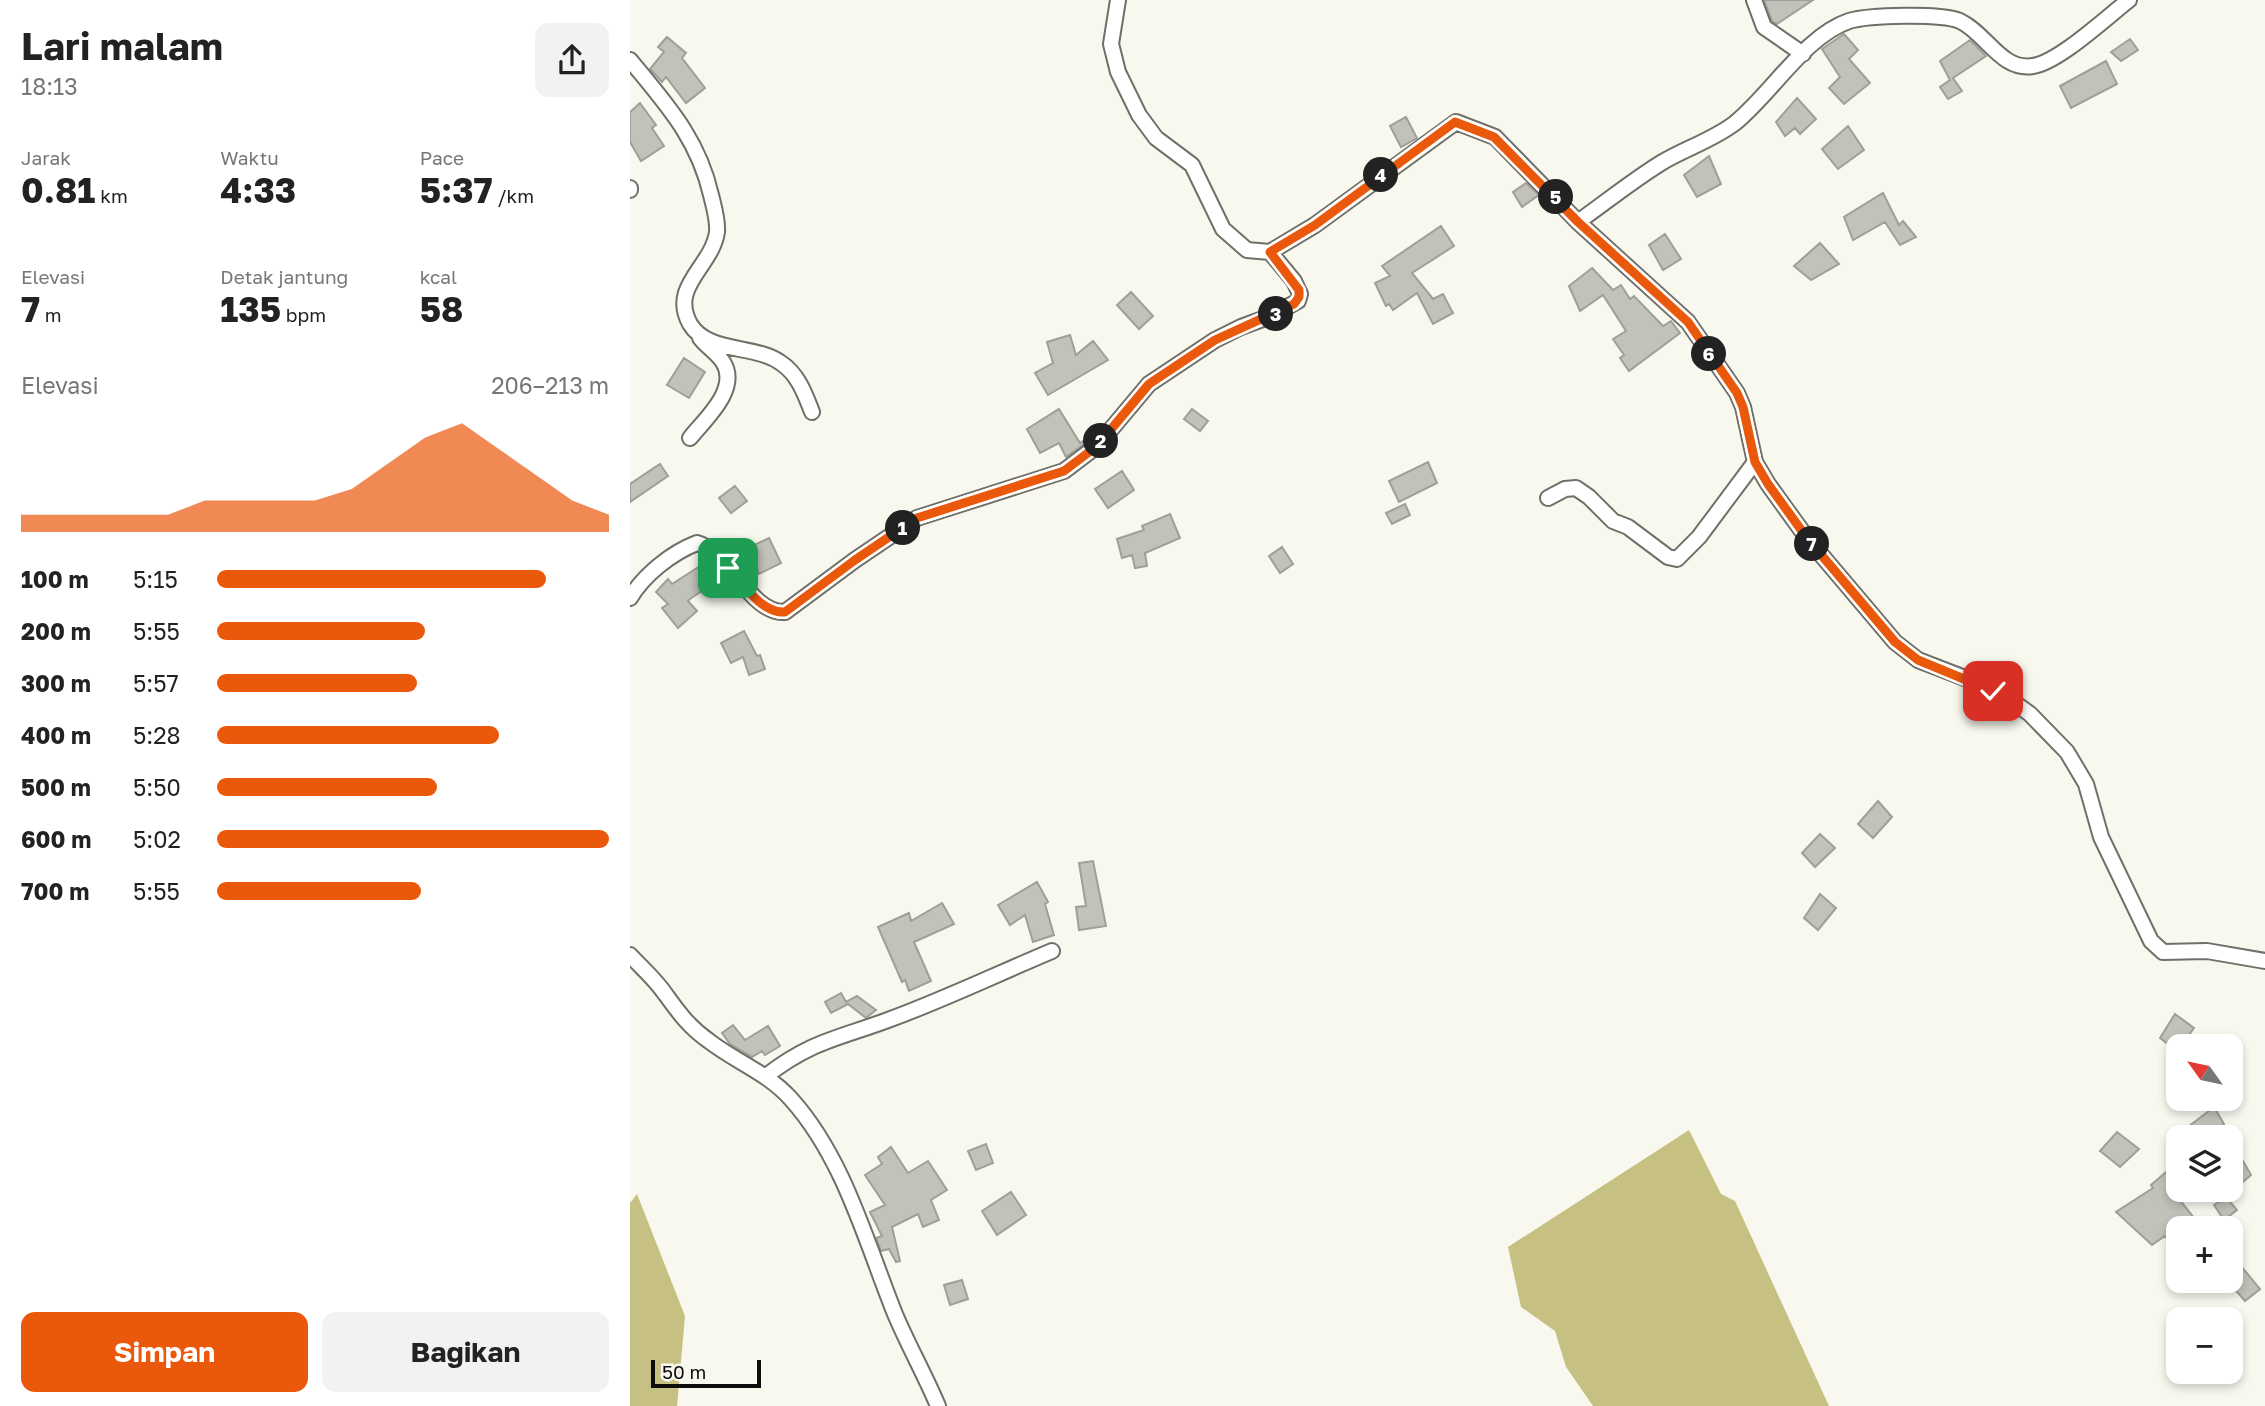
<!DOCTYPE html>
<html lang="id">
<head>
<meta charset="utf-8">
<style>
  :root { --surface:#fff; --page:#f2f2f2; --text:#222; --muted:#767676; --accent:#ea580c }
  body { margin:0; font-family:"Golos Text",sans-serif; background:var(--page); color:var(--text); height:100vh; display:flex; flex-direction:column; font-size:26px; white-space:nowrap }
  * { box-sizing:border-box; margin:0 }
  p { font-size:23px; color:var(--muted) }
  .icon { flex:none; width:38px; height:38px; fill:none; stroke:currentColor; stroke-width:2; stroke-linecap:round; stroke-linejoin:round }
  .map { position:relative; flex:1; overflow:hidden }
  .sheet { display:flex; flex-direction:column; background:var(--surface); width:630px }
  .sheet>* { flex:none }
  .needle { width:46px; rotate:303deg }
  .tools { position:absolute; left:1536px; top:1034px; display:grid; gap:14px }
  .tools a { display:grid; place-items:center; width:77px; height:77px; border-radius:14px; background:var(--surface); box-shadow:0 4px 10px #0003; font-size:35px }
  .scale { position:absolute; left:21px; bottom:18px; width:110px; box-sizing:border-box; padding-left:7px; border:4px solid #0e0d0b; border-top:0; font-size:19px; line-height:24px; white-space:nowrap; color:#0e0d0b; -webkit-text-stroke:5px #f8f8ef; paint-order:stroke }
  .pin { position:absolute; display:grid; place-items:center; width:60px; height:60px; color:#fff; margin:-30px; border-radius:14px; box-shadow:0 4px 10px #0006 }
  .km { position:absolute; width:35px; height:35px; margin:-18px; border-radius:50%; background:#222; color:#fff; font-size:19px; line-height:35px; text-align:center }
  .round { display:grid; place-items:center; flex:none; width:74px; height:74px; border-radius:14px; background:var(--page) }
  .head { display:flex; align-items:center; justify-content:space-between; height:119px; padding:0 21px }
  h1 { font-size:38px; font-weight:700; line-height:52px }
  .figures { display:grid; grid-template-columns:repeat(3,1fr); gap:10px; height:119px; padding:7px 21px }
  .figures div { display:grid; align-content:center }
  .figures b { font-size:35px; font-weight:700 }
  .figures small { font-size:19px; font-weight:400 }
  .figures p { font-size:19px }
  .chart { height:196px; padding:14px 21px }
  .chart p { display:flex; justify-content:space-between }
  .chart svg { width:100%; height:126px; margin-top:7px; fill:var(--accent); opacity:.7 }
  .cta { display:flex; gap:14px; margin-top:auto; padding:14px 21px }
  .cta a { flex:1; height:80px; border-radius:14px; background:var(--accent); color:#fff; font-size:28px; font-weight:700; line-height:80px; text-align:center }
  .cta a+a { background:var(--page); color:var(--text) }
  ul { padding:0 21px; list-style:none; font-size:23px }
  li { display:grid; grid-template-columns:112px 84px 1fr; align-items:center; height:52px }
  li i { height:18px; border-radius:9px; background:var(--accent) }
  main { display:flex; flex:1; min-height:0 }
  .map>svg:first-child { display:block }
  .water { fill:#c6c182 }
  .building { fill:#c2c2ba; stroke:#a09f97; stroke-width:2 }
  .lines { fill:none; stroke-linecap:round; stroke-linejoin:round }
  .minor-casing { stroke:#706f68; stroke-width:18 }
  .minor { stroke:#fff; stroke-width:14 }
  .route-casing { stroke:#fff; stroke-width:14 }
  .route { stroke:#ea580c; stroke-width:9 }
</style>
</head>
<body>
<main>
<section class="sheet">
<div class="head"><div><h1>Lari malam</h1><p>18:13</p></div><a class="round"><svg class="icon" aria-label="share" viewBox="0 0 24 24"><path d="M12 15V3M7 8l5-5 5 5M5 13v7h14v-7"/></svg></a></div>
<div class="figures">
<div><p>Jarak</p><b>0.81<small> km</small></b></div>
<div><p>Waktu</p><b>4:33</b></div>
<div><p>Pace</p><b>5:37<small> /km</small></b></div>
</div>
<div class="figures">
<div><p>Elevasi</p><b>7<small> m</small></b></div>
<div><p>Detak jantung</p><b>135<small> bpm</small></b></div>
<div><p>kcal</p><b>58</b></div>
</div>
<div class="chart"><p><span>Elevasi</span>206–213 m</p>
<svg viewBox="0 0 160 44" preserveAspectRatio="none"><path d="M0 44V38L10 38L20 38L30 38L40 38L50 33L60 33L70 33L80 33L90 29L100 20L110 11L120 6L130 15L140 24L150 33L160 38V44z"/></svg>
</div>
<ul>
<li><b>100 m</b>5:15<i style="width:84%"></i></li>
<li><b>200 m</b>5:55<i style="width:53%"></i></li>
<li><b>300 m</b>5:57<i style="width:51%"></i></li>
<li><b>400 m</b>5:28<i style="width:72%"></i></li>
<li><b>500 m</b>5:50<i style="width:56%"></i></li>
<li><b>600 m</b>5:02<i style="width:100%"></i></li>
<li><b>700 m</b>5:55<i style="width:52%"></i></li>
</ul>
<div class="cta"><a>Simpan</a><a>Bagikan</a></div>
</section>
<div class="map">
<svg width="1635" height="1406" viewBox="0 0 1635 1406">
  <rect width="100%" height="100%" fill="#f8f8ef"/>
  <path class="water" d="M1059,1130L1091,1194L1105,1201L1199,1406H963L936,1367L925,1331L891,1307L878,1247Z
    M7,1194L55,1316L47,1406H0V1203Z"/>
  <path class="building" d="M1134,0H1183L1147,24L1142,21Z
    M1214,34L1228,50L1219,59L1240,83L1214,104L1199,88L1210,77L1192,49Z
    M37,37L56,53L52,58L75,88L56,103L36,77L32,82L20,69L34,52L28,47Z
    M1500,39L1508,50L1491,61L1481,52Z
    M1340,40L1356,56L1323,78L1332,91L1318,99L1310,87L1320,80L1310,61Z
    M1476,61L1487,84L1441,108L1430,86Z
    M1167,98L1186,119L1170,134L1165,128L1155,136L1146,122Z
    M10,103L26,125L22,128L34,146L11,161L0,142V112Z
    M776,117L787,138L771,147L760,126Z
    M1218,126L1234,150L1208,169L1192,149Z
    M1079,156L1091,184L1067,197L1054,175Z
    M896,183L909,195L892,207L883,192Z
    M1253,193L1269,225L1273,221L1286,237L1270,245L1255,222L1223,240L1214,217Z
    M811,226L824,246L782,273L803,299L813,294L823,313L803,324L787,293L763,310L759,304L756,306L745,283L760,276L752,266Z
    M1035,234L1051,259L1033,270L1019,245Z
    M1190,243L1209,264L1181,280L1164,266Z
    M962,268L983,290L991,285L1000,299L1004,296L1033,326L1041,321L1050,333L999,371L990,358L994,355L983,339L996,331L973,295L950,311L939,286Z
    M501,292L523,316L509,329L487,305Z
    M440,335L446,355L463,341L478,360L418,395L405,373L423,363L417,342Z
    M54,358L75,372L59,398L37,385Z
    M429,409L450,443L453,441L454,444L436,457L429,443L410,453L397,429Z
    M562,409L578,421L570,431L554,419Z
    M798,462L807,483L769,502L759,481Z
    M30,464L38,476L0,502V484Z
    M492,471L504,490L478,508L465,489Z
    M105,486L117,501L101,513L89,498Z
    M775,504L780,515L762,524L756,513Z
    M540,514L550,538L515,553L517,566L505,568L502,555L492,558L487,539L514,530L512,526Z
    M139,538L151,563L129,574L118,548Z
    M652,547L663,564L650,573L639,556Z
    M73,564L85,582L60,599L58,601L67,611L48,628L32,608L38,604L26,592L38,579L42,584Z
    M114,631L127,656L130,655L135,669L119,675L113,657L101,663L91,643Z
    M1248,801L1262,817L1243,838L1228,824Z
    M1190,834L1205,848L1185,867L1172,853Z
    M463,861L476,926L449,930L446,907L456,906L449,863Z
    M407,882L418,902L415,904L424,935L403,942L395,915L380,925L368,905Z
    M1190,894L1206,908L1188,930L1174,918Z
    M312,903L324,924L284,942L301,981L279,991L275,980L272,982L248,927L279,913L281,921Z
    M211,993L216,1002L227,996L246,1010L236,1018L218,1004L201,1013L195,1002Z
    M1545,1014L1564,1028L1547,1051L1530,1038Z
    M103,1025L115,1040L138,1026L150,1046L135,1055L132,1051L122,1057L100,1044L92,1033Z
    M1584,1107L1594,1124L1573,1138H1567L1558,1127Z
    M1487,1132L1509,1149L1490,1167L1470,1151Z
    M356,1144L363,1163L346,1170L338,1151Z
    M261,1147L278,1173L298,1161L317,1190L301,1200L309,1220L293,1227L288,1214L262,1227L270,1261L266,1262L259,1249L251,1251L246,1238L252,1236L240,1212L255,1205L235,1175L252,1164L248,1157Z
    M1609,1154L1621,1175L1601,1192V1160Z
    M1549,1161V1192L1546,1195L1564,1218L1561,1221L1565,1228H1549V1256L1535,1236L1522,1245L1486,1212L1523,1188L1521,1185Z
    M381,1192L396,1215L367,1235L352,1211Z
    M1596,1197L1607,1210L1594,1220L1584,1205Z
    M1601,1254L1630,1289L1615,1301L1601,1285Z
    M332,1280L338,1299L320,1305L314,1285Z"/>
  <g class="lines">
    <defs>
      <path id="minor" d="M488,0L481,44L488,72L509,115L526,138L562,165L593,229L617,250L640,252L685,225L826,122L865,137L948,222L1058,322L1107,393L1113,407L1125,462L1138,484L1177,538L1265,642L1288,660L1340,680L1382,701L1400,714L1437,752L1456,784L1471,837L1521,941L1533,952L1577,951L1635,961
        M1124,0L1134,27L1173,54
        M0,60C36,104 68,138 81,195C84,207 88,220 87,232C82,267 39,286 60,324C78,354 125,344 151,363C168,374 175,394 182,412
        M0,188V190
        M948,222C976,202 1002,181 1031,163C1054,149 1083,140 1105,123C1142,93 1175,36 1219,21C1239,15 1311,13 1330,21C1357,34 1371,71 1403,66C1429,62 1477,17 1499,0
        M60,438C75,419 110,389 93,362C87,353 77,347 70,338
        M918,498L935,489L946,488L959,497L983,521L998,527L1038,557L1047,559L1069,537L1125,462
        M0,598C14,575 41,553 67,543C99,551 120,614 155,612L225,560L287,518L434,471L467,446L519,384L585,340L611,327L641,316L668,301L670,294L664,281L640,252
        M0,955C12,968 26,980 36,995C49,1013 60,1028 79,1041C106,1062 138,1073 161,1099C214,1158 236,1242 265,1314C278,1345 295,1375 308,1406
        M136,1076C181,1041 207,1039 258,1020C313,1000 367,974 422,951"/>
    </defs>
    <use href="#minor" class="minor-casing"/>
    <use href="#minor" class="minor"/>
  </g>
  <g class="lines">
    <defs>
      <path id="route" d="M98,568C112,583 132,614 155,612L225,560L287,518L434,471L467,446L519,384L585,340L664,304L669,297V290L640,252L685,225L825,122L864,137L948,222L1058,322L1107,393L1113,407L1125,462L1138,484L1177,538L1265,642L1288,660L1363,691"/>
    </defs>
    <use href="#route" class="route-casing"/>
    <use href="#route" class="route"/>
  </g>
</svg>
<div class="tools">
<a><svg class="needle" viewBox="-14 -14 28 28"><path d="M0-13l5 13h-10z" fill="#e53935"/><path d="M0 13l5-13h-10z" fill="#767676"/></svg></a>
<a><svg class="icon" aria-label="layers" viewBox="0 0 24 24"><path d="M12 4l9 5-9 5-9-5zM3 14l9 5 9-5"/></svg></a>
<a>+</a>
<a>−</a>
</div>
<div class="scale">50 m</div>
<div class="pin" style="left:98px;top:568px;background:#1e9e55"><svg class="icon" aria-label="arrive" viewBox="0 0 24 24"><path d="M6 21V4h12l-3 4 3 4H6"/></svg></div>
<div class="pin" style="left:1363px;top:691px;background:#d93025"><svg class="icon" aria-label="check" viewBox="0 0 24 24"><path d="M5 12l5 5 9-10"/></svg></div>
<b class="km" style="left:273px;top:528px">1</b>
<b class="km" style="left:471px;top:441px">2</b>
<b class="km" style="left:646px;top:314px">3</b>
<b class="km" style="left:751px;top:175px">4</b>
<b class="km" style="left:926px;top:197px">5</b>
<b class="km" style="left:1079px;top:354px">6</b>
<b class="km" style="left:1182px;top:544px">7</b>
</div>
</main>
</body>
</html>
